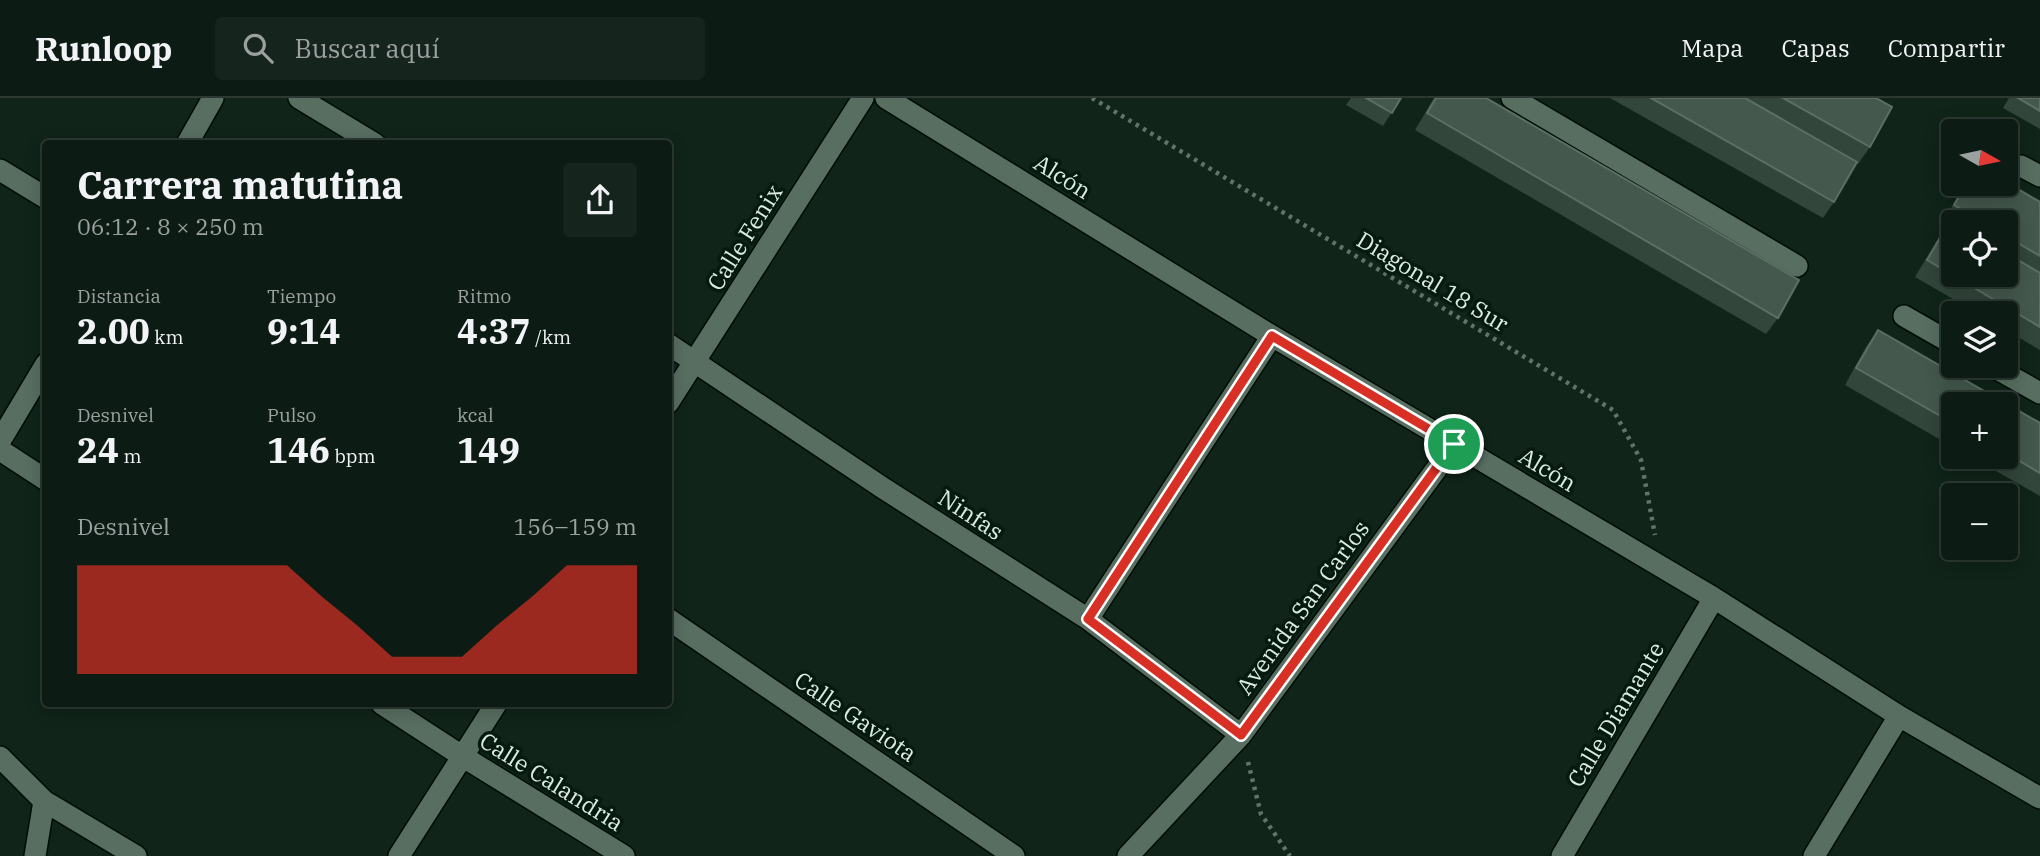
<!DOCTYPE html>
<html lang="es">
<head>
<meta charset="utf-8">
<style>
  :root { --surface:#0c1b13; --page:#15241c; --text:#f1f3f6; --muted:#9aa1a0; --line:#2c3933; --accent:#d93025 }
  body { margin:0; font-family:"IBM Plex Serif",serif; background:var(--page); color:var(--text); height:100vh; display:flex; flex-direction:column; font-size:26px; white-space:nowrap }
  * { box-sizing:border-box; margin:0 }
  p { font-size:23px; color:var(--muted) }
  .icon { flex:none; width:38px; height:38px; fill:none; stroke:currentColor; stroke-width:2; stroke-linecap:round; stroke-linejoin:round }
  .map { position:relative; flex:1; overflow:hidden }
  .panel { position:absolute; left:42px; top:42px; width:630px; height:567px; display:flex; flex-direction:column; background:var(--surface); border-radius:7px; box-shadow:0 4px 18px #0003,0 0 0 2px var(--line) }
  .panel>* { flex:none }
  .needle { width:46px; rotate:99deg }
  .buttons { position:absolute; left:1941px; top:21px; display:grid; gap:14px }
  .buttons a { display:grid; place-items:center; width:77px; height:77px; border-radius:7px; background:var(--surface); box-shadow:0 4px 18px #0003,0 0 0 2px var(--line); font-size:35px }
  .pin { position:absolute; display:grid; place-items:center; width:60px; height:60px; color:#fff; margin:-30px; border:4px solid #fff; border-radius:50%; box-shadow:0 2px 7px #0007 }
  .round { display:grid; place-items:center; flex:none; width:74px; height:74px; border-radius:7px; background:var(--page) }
  .head { display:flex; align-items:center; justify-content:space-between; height:119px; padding:0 35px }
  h1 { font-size:38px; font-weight:700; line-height:52px }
  .figures { display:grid; grid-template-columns:repeat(3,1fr); gap:10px; height:119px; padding:7px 35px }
  .figures div { display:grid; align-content:center }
  .figures b { font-size:35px; font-weight:700 }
  .figures small { font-size:19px; font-weight:400 }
  .figures p { font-size:19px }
  .chart { height:196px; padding:14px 35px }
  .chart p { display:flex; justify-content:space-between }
  .chart svg { width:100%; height:126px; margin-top:7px; fill:var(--accent); opacity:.7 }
  header { display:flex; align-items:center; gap:42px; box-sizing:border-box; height:98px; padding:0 35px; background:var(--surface); border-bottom:2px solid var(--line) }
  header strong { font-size:33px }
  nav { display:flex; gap:38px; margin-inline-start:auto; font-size:24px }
  .search { width:490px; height:63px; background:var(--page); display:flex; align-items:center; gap:18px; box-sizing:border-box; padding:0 24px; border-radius:7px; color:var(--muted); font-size:26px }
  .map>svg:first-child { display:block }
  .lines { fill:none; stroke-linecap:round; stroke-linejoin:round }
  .minor-casing { stroke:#000d05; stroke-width:24 }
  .path { stroke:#62746a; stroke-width:4.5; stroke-dasharray:3.5 5; stroke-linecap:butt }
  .minor { stroke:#586e61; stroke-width:21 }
  .wall { fill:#32463b; fill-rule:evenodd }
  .building { fill:#44584d; stroke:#5c6f64; stroke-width:2 }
  .route-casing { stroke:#fff; stroke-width:14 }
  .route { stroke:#d93025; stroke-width:9 }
  .labels { text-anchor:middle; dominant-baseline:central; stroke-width:7; stroke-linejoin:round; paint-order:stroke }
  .street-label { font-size:23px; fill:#deebe3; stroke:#061b10 }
</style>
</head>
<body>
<header>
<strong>Runloop</strong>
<div class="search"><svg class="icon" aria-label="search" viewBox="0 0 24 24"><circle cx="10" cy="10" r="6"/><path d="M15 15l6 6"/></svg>Buscar aquí</div>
<nav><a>Mapa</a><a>Capas</a><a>Compartir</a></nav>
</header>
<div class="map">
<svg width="2040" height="758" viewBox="0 0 2040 758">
  <rect width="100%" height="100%" fill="#102419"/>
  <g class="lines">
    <defs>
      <path id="minor" d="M299,0L375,46
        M886,0L1272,238L1714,500L1899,618L2040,700
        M1512,0L1797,168
        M187,46L213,0
        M2021,68L2040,78
        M0,72L46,100
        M1904,218L1953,246
        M668,246L883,390L1088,521L1241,637
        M1992,268L2040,295
        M668,305L863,0
        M0,343L46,266
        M0,352L46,382
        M668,521L1014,758
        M1088,521L1272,238
        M382,606L462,658L624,758
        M0,659L44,703L136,758
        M35,758L44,703
        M399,758L496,606
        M1128,758L1241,637L1454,347
        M1562,758L1714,500
        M1814,758L1899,618"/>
    </defs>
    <use href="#minor" class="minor-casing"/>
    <path class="path" d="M1092,0L1613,312L1641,362L1655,437
      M1248,664L1261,716L1290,758"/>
    <use href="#minor" class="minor"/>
  </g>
  <path class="wall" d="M1351,0H1401L1383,28L1346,7Z
    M1434,0H1486L1778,220L1766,236L1415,32Z
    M1610,0H1876L1870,49L1858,66L1856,65L1834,104L1823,120Z
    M2009,0H2040V31L2003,10Z
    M1965,86H2006L2040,104V252L2006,232V215H1977L1915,179L1939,139L1950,124L1945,121ZM1953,124H2006V177Z
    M1878,232L2040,325V398L1971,359H2006V306H1953V349L1845,287L1866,249Z"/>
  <path class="building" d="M1366,0H1401L1392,15Z
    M1436,0H1486L1799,182L1778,220L1427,15Z
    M1651,0H1745L1857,64L1834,104Z
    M1783,0H1876L1892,9L1870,49Z
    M2018,0H2040V13Z
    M2006,84L2040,104V158L2006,138V124H1983L1954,107L1966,86H2006Z
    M1950,123L1953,124V177H2006V155L2040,175V229L1927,162Z
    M1878,232L2040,325V375L2006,355V306H1953V325L1856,270Z"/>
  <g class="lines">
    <defs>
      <path id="route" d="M1272,238L1454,346L1241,637L1088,521Z"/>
    </defs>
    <use href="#route" class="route-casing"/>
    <use href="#route" class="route"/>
  </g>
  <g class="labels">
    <g class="street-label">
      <text transform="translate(1063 78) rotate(32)">Alcón</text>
      <text transform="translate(744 139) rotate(-58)">Calle Fenix</text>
      <text transform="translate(1433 183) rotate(31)">Diagonal 18 Sur</text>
      <text transform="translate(1548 371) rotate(31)">Alcón</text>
      <text transform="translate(971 416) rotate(33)">Ninfas</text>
      <text transform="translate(1302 509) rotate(-54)">Avenida San Carlos</text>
      <text transform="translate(1615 616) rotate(-59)">Calle Diamante</text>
      <text transform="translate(856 618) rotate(34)">Calle Gaviota</text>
      <text transform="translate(552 683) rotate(32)">Calle Calandria</text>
    </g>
  </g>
</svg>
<div class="buttons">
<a><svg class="needle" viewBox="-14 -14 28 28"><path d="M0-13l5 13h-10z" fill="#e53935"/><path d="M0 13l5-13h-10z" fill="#9aa1a0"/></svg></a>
<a><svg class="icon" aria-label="locate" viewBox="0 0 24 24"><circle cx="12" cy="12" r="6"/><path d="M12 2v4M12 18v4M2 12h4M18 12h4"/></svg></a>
<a><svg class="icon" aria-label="layers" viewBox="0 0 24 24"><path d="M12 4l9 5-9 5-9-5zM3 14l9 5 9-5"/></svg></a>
<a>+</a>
<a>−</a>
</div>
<div class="pin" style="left:1454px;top:346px;background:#1e9e55"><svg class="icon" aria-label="arrive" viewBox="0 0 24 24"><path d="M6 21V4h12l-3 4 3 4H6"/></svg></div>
<section class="panel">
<div class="head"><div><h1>Carrera matutina</h1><p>06:12 · 8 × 250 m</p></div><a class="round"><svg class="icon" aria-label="share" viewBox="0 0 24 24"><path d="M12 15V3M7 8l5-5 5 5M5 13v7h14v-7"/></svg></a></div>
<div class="figures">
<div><p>Distancia</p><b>2.00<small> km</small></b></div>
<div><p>Tiempo</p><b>9:14</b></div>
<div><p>Ritmo</p><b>4:37<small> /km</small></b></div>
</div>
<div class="figures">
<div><p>Desnivel</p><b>24<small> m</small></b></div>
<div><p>Pulso</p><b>146<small> bpm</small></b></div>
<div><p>kcal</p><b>149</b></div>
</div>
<div class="chart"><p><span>Desnivel</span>156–159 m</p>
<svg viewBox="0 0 160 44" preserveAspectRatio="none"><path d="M0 44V6L10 6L20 6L30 6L40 6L50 6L60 6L70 17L80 27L90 38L100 38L110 38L120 27L130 17L140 6L150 6L160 6V44z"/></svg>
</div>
</section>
</div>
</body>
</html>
